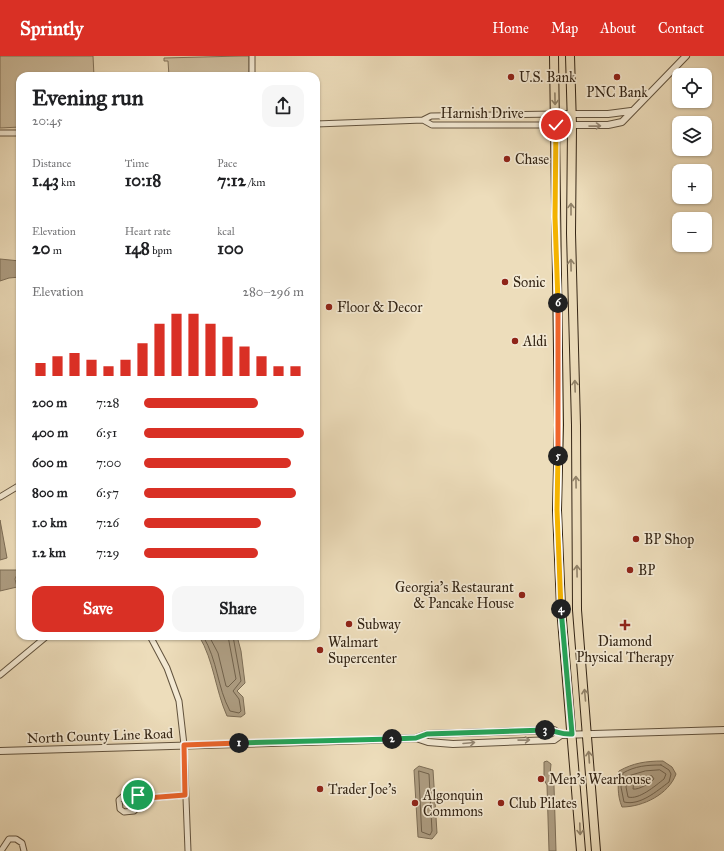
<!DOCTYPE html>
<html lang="en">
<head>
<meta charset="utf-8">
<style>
  :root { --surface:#fff; --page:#f6f6f6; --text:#202124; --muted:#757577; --accent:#d93025 }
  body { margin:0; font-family:"IM FELL Great Primer",serif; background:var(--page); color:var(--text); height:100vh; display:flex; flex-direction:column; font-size:15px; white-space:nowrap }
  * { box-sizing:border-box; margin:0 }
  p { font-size:13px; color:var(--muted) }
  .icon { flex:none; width:22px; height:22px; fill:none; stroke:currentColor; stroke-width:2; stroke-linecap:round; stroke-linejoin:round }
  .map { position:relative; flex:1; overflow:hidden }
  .panel { position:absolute; left:16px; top:16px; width:304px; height:568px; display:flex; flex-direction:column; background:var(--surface); border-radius:12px; box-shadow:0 1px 3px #0004 }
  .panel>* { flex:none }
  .buttons { position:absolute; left:672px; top:12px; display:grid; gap:8px }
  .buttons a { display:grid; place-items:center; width:40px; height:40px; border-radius:8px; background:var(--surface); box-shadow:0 1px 3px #0004; font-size:20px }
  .pin { position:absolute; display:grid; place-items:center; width:34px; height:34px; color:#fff; margin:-17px; border:2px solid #fff; border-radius:50%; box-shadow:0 1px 4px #0007 }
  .km { position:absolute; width:20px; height:20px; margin:-10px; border-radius:50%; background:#222; color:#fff; font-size:11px; line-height:20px; text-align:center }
  .round { display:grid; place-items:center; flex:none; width:42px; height:42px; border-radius:12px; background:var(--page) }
  .summary { display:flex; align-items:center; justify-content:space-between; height:68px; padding:0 16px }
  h1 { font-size:22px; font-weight:800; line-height:30px }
  .metrics { display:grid; grid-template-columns:repeat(3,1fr); gap:6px; height:68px; padding:4px 16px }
  .metrics div { display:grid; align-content:center }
  .metrics b { font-size:17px; font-weight:800 }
  .metrics small { font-size:11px; font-weight:400 }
  .metrics p { font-size:11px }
  .chart { height:112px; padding:8px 16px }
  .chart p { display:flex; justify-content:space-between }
  .chart svg { width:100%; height:72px; margin-top:4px; stroke:var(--accent); stroke-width:6 }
  .button { display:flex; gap:8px; margin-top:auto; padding:8px 16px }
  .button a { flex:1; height:46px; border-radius:12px; background:var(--accent); color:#fff; font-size:16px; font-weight:800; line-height:46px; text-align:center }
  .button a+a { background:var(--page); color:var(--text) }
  ul { padding:0 16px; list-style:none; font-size:13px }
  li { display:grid; grid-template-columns:64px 48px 1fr; align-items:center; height:30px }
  li i { height:10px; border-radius:5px; background:var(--accent) }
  header { display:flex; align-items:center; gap:24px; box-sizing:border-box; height:56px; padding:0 20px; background:var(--accent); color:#fff }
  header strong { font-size:19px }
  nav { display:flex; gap:22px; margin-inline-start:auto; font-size:14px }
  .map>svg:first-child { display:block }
  .green { fill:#cebe9f; stroke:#81725a }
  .water { fill:#ae9e83; stroke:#7d6e57 }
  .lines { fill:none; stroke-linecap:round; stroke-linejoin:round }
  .shore { stroke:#71624c; stroke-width:1 }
  .minor-casing { stroke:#62533e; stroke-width:7 }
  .tertiary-casing { stroke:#62533e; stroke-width:8 }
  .primary-casing { stroke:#342515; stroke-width:10 }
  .minor { stroke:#f3e9d3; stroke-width:5 }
  .tertiary { stroke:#f3e9d3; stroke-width:6 }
  .primary { stroke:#edddbb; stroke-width:8 }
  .oneway { stroke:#908168 }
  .oneway2 { stroke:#948774 }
  .split-1-casing { stroke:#fff; stroke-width:8 }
  .split-2-casing { stroke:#fff; stroke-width:8 }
  .split-3-casing { stroke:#fff; stroke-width:8 }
  .split-4-casing { stroke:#fff; stroke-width:8 }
  .split-5-casing { stroke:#fff; stroke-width:8 }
  .split-6-casing { stroke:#fff; stroke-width:8 }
  .split-7-casing { stroke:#fff; stroke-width:8 }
  .split-1 { stroke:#f0652b; stroke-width:5 }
  .split-2 { stroke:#22a559; stroke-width:5 }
  .split-3 { stroke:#22a559; stroke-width:5 }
  .split-4 { stroke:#22a559; stroke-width:5 }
  .split-5 { stroke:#f5b400; stroke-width:5 }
  .split-6 { stroke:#f0652b; stroke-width:5 }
  .split-7 { stroke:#f5b400; stroke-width:5 }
  .poi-dot { fill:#8f2418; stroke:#f3e9d3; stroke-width:1.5 }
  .labels { text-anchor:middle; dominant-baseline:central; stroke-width:3.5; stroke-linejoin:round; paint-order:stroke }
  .poi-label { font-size:14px; fill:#342515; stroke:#f3e9d3; text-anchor:start }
  .street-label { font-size:14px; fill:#342515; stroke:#f3e9d3 }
</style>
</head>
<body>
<header>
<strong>Sprintly</strong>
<nav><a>Home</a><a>Map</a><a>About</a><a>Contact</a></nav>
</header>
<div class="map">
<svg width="724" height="795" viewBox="0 0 724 795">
  <rect width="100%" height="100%" fill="#edddbb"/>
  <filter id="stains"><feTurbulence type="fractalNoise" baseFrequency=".005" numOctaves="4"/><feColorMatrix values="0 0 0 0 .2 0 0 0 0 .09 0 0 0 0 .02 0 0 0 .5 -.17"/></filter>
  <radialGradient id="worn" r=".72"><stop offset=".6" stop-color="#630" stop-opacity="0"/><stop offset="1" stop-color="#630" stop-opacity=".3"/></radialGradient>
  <path class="green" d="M0,0H93L94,20H20V71L0,72Z
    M241,0H249V20H169L168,5H164V2Z"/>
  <path class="water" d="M0,203L20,205V221L9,222L0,225Z
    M0,464L7,502L0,504Z
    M0,514H19L15,523L17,531L0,535Z
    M199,580H237L241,595L245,627L237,635L243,641L245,658L241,661L227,660C215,633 214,605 199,580Z
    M547,705L551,708L550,719L554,730L556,795H549L547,729L544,724V706Z
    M663,705L672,711L676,718C669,738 643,751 622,751C617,739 618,728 619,715C633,707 646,705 663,705Z
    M419,710L433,714L437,777L432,783L418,781L414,714Z"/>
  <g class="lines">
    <path class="shore" d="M203,580C218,605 217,631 230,655L239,657L241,655L239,643L233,635L241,625L233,580
      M209,580L218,597L226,630L228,631L236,623L228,580
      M661,709L669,714L671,718L669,726C657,735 640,750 624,746L621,731L623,717C635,710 647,709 661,709Z
      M660,714L666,718L664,723C655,730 639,744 628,741L626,731L628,720L645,715Z
      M419,715L429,718L432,775L430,779L422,776Z
      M652,720L654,723C650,727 639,734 633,733L634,724Z"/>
    <defs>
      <path id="minor" d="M252,0V20
        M423,64L431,60L556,58
        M316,68L423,64L432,69H556
        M0,77H20
        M0,441L20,429
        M150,580L167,612L179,645L184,689L188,795
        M0,619L47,580
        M147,742L134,755L124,756L120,753L119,744L126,738L147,742L185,739
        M1,795L9,783H16L22,787L24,795"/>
      <path id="tertiary" d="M556,58H608L631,55
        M556,69H608L622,66L686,0
        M416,682L428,686L453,688L554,684L561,679
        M0,695L371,684L416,682L427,678L554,674L561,679L724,674"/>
      <path id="primary" d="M554,0L559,369L557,454L561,552L581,795
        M570,0L572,70L571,177L576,369L577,554L596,795"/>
    </defs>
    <use href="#minor" class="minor-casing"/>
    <use href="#tertiary" class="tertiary-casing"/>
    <use href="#primary" class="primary-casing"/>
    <use href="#minor" class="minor"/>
    <use href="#tertiary" class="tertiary"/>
    <use href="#primary" class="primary"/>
  </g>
  <defs><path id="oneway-shaft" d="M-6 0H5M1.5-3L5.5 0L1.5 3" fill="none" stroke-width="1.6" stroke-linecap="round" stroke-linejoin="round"/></defs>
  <g class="oneway">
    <use href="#oneway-shaft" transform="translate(555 43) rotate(89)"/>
    <use href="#oneway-shaft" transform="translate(571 153) rotate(-90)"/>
    <use href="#oneway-shaft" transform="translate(571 209) rotate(-91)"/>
    <use href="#oneway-shaft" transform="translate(575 330) rotate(-92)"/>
    <use href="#oneway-shaft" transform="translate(576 426) rotate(-91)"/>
    <use href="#oneway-shaft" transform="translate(577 515) rotate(-91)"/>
    <use href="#oneway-shaft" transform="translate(585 639) rotate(-95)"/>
    <use href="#oneway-shaft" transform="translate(589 701) rotate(-94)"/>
    <use href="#oneway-shaft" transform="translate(580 773) rotate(88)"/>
  </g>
  <g class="oneway2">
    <use href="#oneway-shaft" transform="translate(595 70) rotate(-1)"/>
    <use href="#oneway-shaft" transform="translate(524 684) rotate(-1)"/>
    <use href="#oneway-shaft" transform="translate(469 687) rotate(-5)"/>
  </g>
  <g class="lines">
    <defs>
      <path id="split-1" d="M138,739L147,742L185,739L184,689L239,687"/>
      <path id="split-2" d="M239,687L392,683"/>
      <path id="split-3" d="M392,683L416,682L427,678L545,674"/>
      <path id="split-4" d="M545,674C556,674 560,679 572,678L561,553"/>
      <path id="split-5" d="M558,400L557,454L561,553"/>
      <path id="split-6" d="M558,247V400"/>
      <path id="split-7" d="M556,69L555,161L558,247"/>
    </defs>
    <use href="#split-1" class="split-1-casing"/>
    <use href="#split-2" class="split-2-casing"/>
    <use href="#split-3" class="split-3-casing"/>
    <use href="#split-4" class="split-4-casing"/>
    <use href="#split-5" class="split-5-casing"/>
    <use href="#split-6" class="split-6-casing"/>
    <use href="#split-7" class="split-7-casing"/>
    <use href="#split-1" class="split-1"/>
    <use href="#split-2" class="split-2"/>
    <use href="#split-3" class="split-3"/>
    <use href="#split-4" class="split-4"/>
    <use href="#split-5" class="split-5"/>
    <use href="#split-6" class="split-6"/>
    <use href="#split-7" class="split-7"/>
  </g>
  <g class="poi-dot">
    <circle cx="511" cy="21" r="4"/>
    <circle cx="617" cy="21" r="4"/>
    <circle cx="507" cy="103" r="4"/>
    <circle cx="505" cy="226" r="4"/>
    <circle cx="329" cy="251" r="4"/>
    <circle cx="515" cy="285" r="4"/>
    <circle cx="636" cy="483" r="4"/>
    <circle cx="630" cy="514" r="4"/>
    <circle cx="522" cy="539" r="4"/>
    <circle cx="349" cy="568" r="4"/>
    <path d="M623 563h4v4h4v4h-4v4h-4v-4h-4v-4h4z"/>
    <circle cx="320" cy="594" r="4"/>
    <circle cx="541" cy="723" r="4"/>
    <circle cx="320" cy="733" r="4"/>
    <circle cx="415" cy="747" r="4"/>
    <circle cx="501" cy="747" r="4"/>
  </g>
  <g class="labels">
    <g class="poi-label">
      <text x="519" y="21">U.S. Bank</text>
      <text x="617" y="36" text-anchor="middle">PNC Bank</text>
      <text x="515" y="103">Chase</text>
      <text x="513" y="226">Sonic</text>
      <text x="337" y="251">Floor &amp; Decor</text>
      <text x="523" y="285">Aldi</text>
      <text x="644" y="483">BP Shop</text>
      <text x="638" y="514">BP</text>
      <text x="514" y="531" text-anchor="end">Georgia's Restaurant<tspan x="514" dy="16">&amp; Pancake House</tspan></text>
      <text x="357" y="568">Subway</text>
      <text x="625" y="585" text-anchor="middle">Diamond<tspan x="625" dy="16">Physical Therapy</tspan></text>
      <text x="328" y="586">Walmart<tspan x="328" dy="16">Supercenter</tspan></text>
      <text x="549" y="723">Men's Wearhouse</text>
      <text x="328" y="733">Trader Joe's</text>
      <text x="423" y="739">Algonquin<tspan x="423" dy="16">Commons</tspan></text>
      <text x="509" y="747">Club Pilates</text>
    </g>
    <g class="street-label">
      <text x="482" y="57">Harnish Drive</text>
      <text transform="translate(100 680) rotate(-2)">North County Line Road</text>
    </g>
  </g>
  <rect width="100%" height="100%" filter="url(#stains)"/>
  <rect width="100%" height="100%" fill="url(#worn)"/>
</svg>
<div class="buttons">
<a><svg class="icon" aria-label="locate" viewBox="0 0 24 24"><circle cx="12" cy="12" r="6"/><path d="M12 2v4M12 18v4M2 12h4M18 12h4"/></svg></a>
<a><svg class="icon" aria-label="layers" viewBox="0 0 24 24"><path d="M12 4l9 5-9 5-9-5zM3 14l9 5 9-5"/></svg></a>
<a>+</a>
<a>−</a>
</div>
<div class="pin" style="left:138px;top:739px;background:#1e9e55"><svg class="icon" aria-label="arrive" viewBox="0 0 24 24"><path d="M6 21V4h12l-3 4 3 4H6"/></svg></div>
<div class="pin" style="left:556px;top:69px;background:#d93025"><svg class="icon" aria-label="check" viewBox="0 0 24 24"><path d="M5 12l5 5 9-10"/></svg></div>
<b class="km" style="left:239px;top:687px">1</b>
<b class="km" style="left:392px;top:683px">2</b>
<b class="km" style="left:545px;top:674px">3</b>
<b class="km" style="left:561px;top:553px">4</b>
<b class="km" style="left:558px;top:400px">5</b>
<b class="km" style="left:558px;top:247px">6</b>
<section class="panel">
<div class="summary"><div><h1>Evening run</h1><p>20:45</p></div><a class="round"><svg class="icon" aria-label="share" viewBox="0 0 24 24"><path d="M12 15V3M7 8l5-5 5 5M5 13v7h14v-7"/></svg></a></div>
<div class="metrics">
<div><p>Distance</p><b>1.43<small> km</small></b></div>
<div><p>Time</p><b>10:18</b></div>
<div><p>Pace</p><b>7:12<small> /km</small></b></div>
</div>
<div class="metrics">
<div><p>Elevation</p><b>20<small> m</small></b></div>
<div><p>Heart rate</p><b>148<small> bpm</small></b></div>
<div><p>kcal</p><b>100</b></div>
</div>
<div class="chart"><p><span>Elevation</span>280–296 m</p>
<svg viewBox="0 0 160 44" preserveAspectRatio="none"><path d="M5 44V36M15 44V32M25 44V30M35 44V34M45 44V38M55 44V34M65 44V24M75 44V12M85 44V6M95 44V6M105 44V12M115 44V20M125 44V26M135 44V32M145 44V38M155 44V38"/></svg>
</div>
<ul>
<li><b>200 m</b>7:28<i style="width:71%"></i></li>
<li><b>400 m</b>6:51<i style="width:100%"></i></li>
<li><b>600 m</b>7:00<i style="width:92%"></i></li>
<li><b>800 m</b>6:57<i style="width:95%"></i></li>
<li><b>1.0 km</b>7:26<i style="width:73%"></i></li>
<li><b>1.2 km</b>7:29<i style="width:71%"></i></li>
</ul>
<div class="button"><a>Save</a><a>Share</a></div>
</section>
</div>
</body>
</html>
